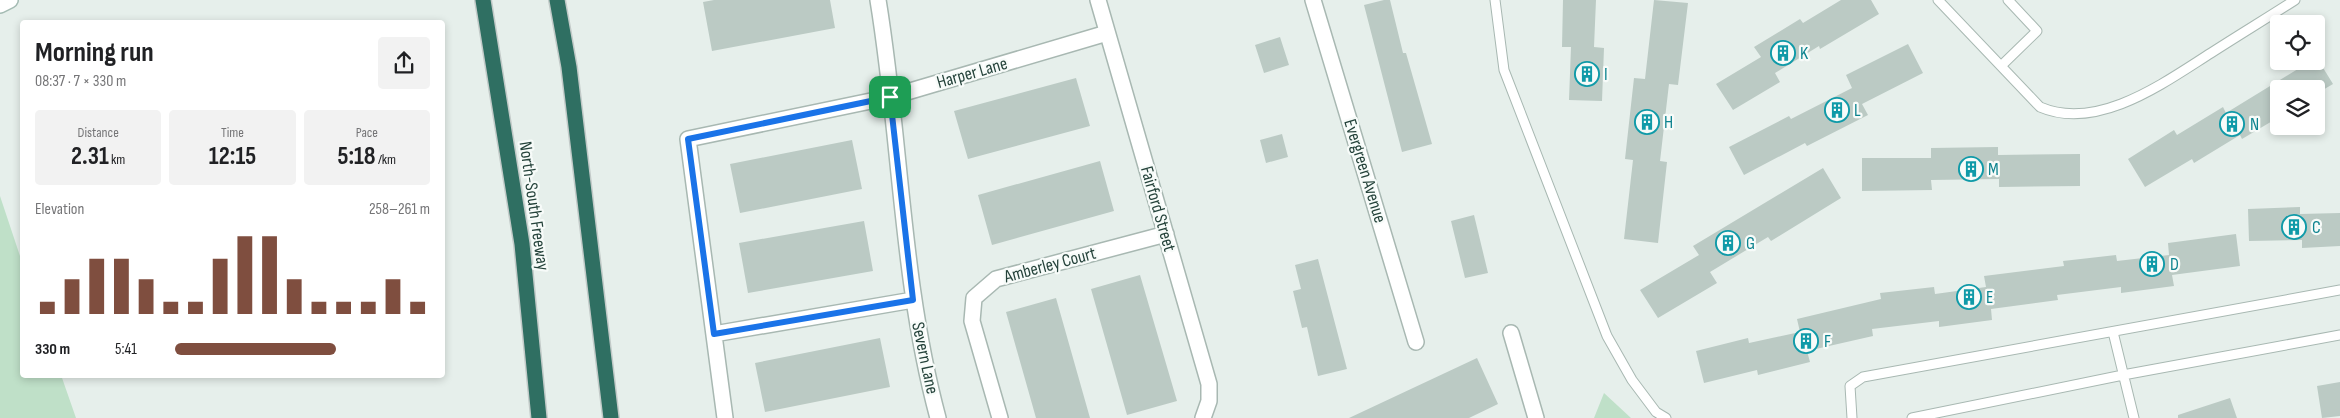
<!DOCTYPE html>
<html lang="en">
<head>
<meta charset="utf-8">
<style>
  :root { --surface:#fff; --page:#f2f2f2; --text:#202124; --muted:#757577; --accent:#7f4e3f }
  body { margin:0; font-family:"Sofia Sans Condensed",sans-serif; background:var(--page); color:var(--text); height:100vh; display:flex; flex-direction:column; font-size:19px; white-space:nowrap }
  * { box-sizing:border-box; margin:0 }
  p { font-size:16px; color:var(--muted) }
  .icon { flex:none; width:28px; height:28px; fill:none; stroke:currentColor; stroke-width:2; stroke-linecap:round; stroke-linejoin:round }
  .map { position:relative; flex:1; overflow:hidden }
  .sheet { position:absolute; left:20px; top:20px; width:425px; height:358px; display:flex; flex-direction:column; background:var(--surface); border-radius:5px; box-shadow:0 2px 8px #0003 }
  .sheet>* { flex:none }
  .fabs { position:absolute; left:2270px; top:15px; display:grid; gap:10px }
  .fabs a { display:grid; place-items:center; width:55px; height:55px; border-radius:5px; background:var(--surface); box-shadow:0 2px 8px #0003; font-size:25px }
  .pin { position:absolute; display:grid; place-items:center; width:42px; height:42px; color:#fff; margin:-21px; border-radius:10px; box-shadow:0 2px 8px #0006 }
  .round { display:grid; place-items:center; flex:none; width:52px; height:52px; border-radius:5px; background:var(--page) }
  .headline { display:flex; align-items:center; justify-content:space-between; height:85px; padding:0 15px }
  h1 { font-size:28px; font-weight:700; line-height:38px }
  .figures { display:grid; grid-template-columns:repeat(3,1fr); gap:8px; height:85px; padding:5px 15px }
  .figures div { display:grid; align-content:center; border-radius:5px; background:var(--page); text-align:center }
  .figures b { font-size:25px; font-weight:700 }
  .figures small { font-size:14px; font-weight:400 }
  .figures p { font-size:14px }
  .chart { height:140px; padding:10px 15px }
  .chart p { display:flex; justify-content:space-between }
  .chart svg { width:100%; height:90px; margin-top:5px; stroke:var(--accent); stroke-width:6 }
  ul { padding:0 15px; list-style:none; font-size:16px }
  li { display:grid; grid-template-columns:80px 60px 1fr; align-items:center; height:38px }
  li i { height:12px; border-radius:6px; background:var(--accent) }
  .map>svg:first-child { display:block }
  .green { fill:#bfe0c8 }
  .building { fill:#bbcac4 }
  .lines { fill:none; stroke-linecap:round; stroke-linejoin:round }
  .lane-casing { stroke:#a8b8b2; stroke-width:11 }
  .street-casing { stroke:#a8b8b2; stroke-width:18 }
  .secondary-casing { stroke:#a4bbb3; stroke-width:18 }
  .highway-casing { stroke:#c2cac8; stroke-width:18 }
  .lane { stroke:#fff; stroke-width:9 }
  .street { stroke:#fff; stroke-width:15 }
  .secondary { stroke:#fff; stroke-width:15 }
  .highway { stroke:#2f6f62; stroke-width:15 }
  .route-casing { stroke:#fff; stroke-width:10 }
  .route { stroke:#1a73e8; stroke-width:6 }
  .labels { text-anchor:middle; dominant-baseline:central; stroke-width:4.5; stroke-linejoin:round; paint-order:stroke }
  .culture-label { font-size:18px; fill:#0d838f; stroke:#f7fbf9; text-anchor:start }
  .street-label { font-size:18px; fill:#24423a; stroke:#f7fbf9 }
</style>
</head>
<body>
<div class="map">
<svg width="2340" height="418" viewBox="0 0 2340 418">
  <rect width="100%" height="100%" fill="#e6efeb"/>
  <path class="green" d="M0,196L22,262V375H61L76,418H0Z
    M1604,393L1631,418H1594Z"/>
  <path class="building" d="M714,0H830L835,28L712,51L703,2Z
    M1384,0H1390L1403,53H1406L1432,144L1402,152L1364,5Z
    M1563,0H1596L1594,47L1604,48L1602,101L1569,100L1571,47H1562Z
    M1654,0L1688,3L1678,85L1669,84L1660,161L1667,162L1658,243L1624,239L1633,160L1625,159L1634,78L1645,79Z
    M1841,0H1871L1879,14L1820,49L1819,46L1775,73L1780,82L1733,110L1716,84L1761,57L1754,47L1800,19L1803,23Z
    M1280,37L1289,65L1264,73L1255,45Z
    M1908,44L1923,73L1862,104L1868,115L1807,146L1805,143L1744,175L1729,147L1789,116L1791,119L1852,88L1846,75Z
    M2317,58L2333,84L2316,94V89H2279V117L2242,139L2240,135L2194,163L2192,159L2145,187L2128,159L2174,130L2177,135L2223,107L2226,113L2311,61H2316Z
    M1076,78L1090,126L968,159L954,111Z
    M1282,134L1288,157L1266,163L1260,140Z
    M852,140L862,189L740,213L730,164Z
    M1998,147V155L2080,154V186L1999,187V179L1931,180L1932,190L1862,191V158H1931V148Z
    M1100,161L1114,211L992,245L978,195Z
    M1823,168L1841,198L1771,241L1768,237L1710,272L1717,283L1658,318L1640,290L1699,255L1693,246Z
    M2300,207V214L2340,213V246L2302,248V240L2249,241L2248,209Z
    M1474,215L1488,273L1465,278L1451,221Z
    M864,221L873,271L748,293L739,243Z
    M2236,234L2240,266L2172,275L2174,286L2121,293V287L2057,295L2058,300L1991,309L1992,320L1939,327V321L1872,329L1873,336L1807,351L1810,362L1758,375L1757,370L1704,383L1696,351L1748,338L1749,343L1800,332L1797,319L1881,299L1880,293L1934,287L1935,294L1986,287L1984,276L2064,266L2063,261L2116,255L2117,261L2169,255L2168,243Z
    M1318,259L1347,369L1318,376L1307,327L1302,328L1293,291L1301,289L1295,265Z
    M1140,275L1177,401L1127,415L1091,289Z
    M1056,298L1090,418H1036L1006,312Z
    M880,338L890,387L765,412L755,363Z
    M1477,358L1498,404L1469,418H1349Z
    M2340,382V416L2322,418L2317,386Z
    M2230,398L2237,418H2178V415Z"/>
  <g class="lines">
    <defs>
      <path id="lane" d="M1495,0L1504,70L1607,336L1632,380L1656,412L1666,418
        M1938,0L2040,107C2098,132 2165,82 2211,53C2239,35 2267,18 2295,0
        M2001,66L2037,31L2008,0
        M2113,332L2134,418
        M1852,418L1850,386L1863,377L2340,290
        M1912,418L2123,375L2340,335"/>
      <path id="street" d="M878,0C901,139 901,281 938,418
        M1098,0L1209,384V401L1203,418
        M1313,0L1416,342
        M1511,333L1536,418
        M714,334L913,300
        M725,418L688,139L890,97L1107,33
        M1000,418L972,321L974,298L996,279L1166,234"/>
      <path id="secondary" d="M0,5L10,0"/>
      <path id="highway" d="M483,0L522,244L539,418
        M557,0L569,67L611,418"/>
    </defs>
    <use href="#lane" class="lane-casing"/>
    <use href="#street" class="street-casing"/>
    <use href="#secondary" class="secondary-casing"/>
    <use href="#highway" class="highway-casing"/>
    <use href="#lane" class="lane"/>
    <use href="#street" class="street"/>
    <use href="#secondary" class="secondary"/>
    <use href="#highway" class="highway"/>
  </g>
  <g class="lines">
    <defs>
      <path id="route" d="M890,97L913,300L714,334L688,139Z"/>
    </defs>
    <use href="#route" class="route-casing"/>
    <use href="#route" class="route"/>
  </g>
  <defs>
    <symbol id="building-ring" viewBox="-11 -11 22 22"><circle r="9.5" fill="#f7fbf9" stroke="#0f9aa8" stroke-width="1.5"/><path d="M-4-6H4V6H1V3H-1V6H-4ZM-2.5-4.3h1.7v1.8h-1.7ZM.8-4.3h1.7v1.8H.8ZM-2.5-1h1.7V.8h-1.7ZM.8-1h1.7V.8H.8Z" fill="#0f9aa8"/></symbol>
  </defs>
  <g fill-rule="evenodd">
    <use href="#building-ring" x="1769" y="39" width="28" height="28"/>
    <use href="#building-ring" x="1573" y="60" width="28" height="28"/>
    <use href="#building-ring" x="1823" y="96" width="28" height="28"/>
    <use href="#building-ring" x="1633" y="108" width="28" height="28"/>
    <use href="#building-ring" x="2218" y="110" width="28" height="28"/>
    <use href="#building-ring" x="1957" y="155" width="28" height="28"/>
    <use href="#building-ring" x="2280" y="213" width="28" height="28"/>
    <use href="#building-ring" x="1714" y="229" width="28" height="28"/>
    <use href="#building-ring" x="2138" y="250" width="28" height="28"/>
    <use href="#building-ring" x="1955" y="283" width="28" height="28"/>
    <use href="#building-ring" x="1792" y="327" width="28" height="28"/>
  </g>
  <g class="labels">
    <g class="culture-label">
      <text x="1800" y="53">K</text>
      <text x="1604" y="74">I</text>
      <text x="1854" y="110">L</text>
      <text x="1664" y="122">H</text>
      <text x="2250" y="124">N</text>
      <text x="1988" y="169">M</text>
      <text x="2312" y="227">C</text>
      <text x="1746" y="243">G</text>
      <text x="2170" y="264">D</text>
      <text x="1986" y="297">E</text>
      <text x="1824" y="341">F</text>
    </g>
    <g class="street-label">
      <text transform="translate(972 73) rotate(-16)">Harper Lane</text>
      <text transform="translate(1365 171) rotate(73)">Evergreen Avenue</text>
      <text transform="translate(534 206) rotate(82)">North-South Freeway</text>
      <text transform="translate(1158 209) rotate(74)">Fairford Street</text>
      <text transform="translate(1050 265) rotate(-15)">Amberley Court</text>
      <text transform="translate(925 358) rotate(78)">Severn Lane</text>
    </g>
  </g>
</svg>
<div class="fabs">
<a><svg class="icon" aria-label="locate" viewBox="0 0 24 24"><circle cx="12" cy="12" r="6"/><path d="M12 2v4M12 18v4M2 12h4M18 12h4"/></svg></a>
<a><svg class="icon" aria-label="layers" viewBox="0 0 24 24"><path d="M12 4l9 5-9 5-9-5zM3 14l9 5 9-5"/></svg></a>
</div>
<div class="pin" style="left:890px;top:97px;background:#1e9e55"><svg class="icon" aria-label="arrive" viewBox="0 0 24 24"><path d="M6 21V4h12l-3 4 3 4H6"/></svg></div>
<section class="sheet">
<div class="headline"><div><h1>Morning run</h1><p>08:37 · 7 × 330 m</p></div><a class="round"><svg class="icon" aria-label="share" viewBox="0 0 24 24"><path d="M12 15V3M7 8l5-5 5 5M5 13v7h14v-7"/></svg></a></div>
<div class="figures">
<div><p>Distance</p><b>2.31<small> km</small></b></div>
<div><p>Time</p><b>12:15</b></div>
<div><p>Pace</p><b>5:18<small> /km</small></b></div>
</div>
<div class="chart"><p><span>Elevation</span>258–261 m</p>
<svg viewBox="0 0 160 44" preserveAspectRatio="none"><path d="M5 44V38M15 44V27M25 44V17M35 44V17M45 44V27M55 44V38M65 44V38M75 44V17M85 44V6M95 44V6M105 44V27M115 44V38M125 44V38M135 44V38M145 44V27M155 44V38"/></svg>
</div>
<ul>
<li><b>330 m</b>5:41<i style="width:63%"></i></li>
</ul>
</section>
</div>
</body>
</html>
